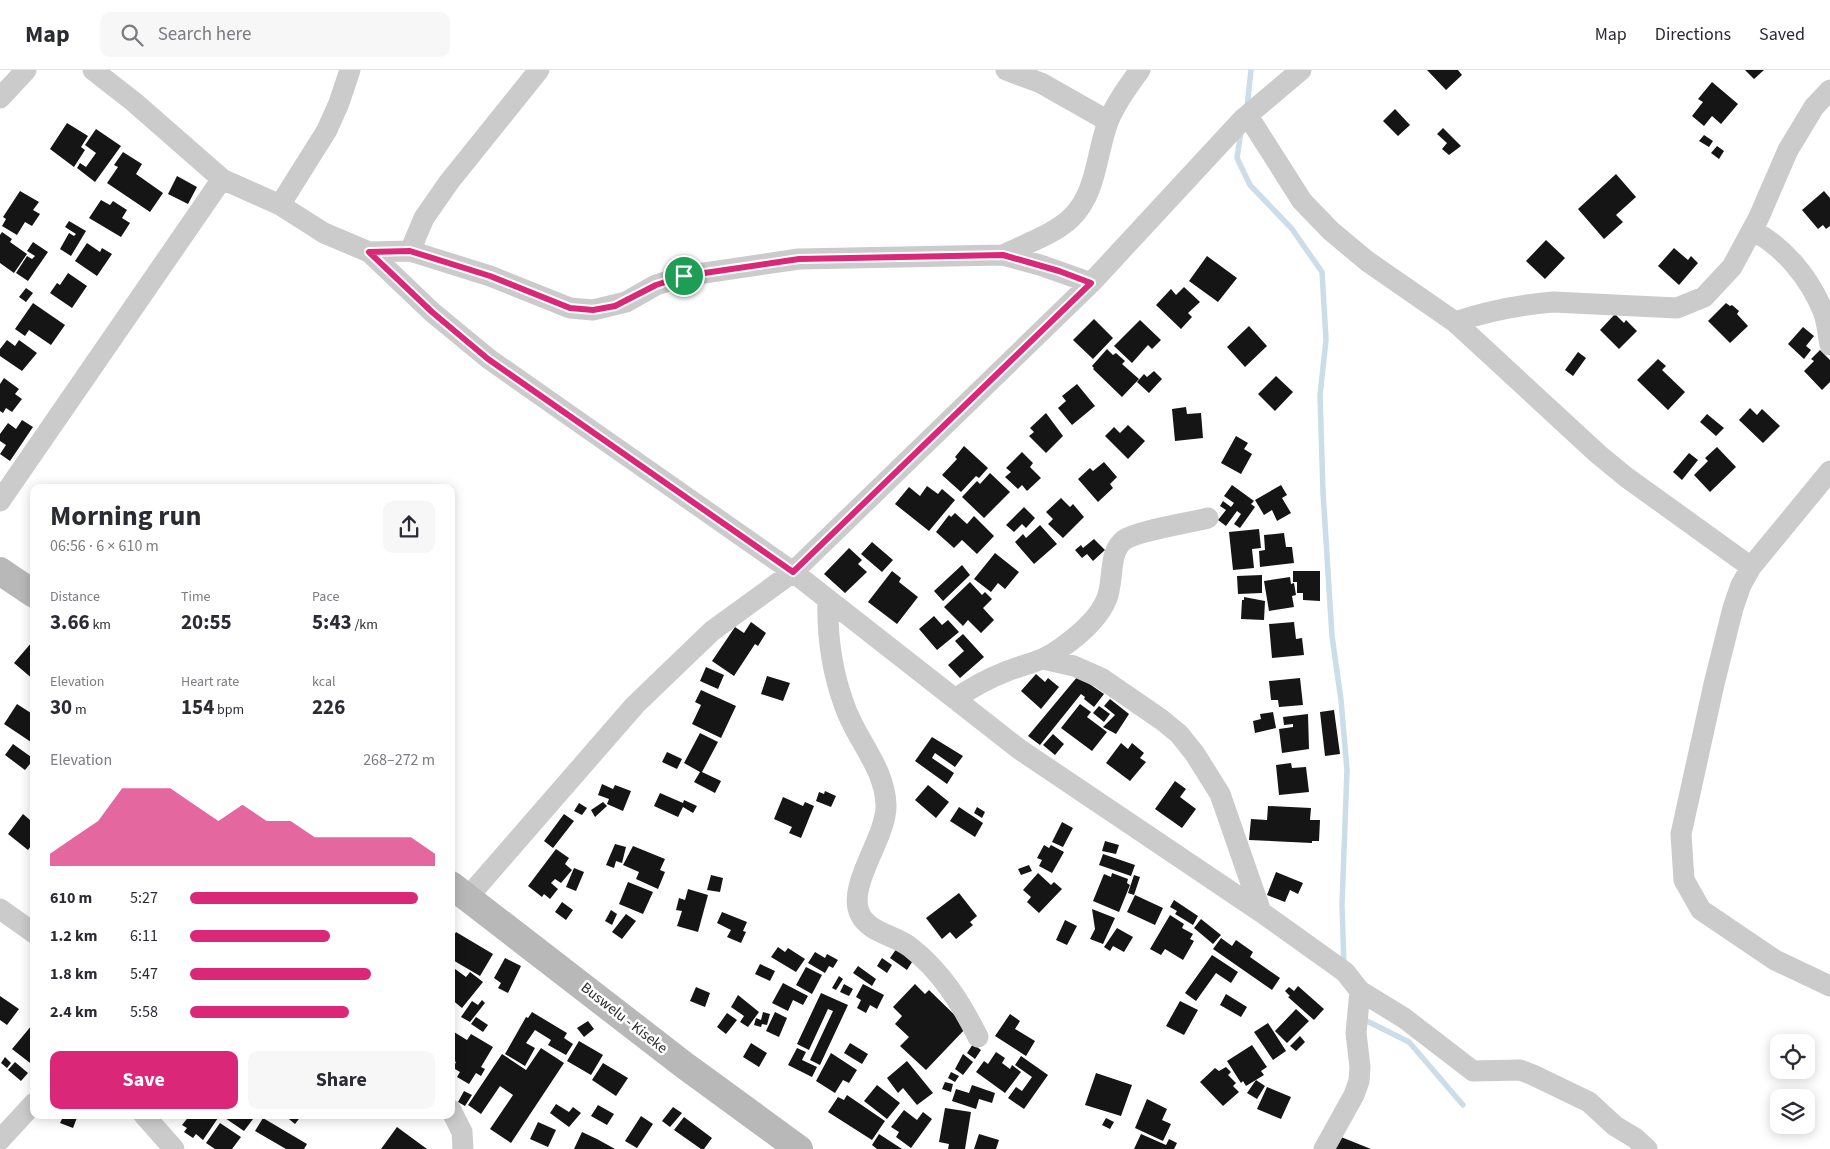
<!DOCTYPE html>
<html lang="en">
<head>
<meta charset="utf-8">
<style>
  :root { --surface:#fff; --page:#f7f7f7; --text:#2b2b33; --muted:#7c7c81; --line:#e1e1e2; --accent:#db2777 }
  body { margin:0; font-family:"Source Sans 3",sans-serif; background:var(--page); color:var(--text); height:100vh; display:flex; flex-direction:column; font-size:19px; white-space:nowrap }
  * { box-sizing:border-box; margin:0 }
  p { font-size:16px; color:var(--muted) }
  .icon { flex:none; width:28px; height:28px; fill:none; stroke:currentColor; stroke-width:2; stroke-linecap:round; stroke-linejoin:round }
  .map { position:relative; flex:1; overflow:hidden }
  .sheet { position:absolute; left:30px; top:414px; width:425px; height:635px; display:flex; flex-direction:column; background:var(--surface); border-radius:10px; box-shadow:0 2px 12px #0003 }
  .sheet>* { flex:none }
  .tools { position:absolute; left:1770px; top:964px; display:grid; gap:10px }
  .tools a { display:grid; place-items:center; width:45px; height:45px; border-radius:10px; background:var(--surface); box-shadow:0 2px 12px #0003; font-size:25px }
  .pin { position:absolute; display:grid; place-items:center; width:42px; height:42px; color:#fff; margin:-21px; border:2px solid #fff; border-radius:50%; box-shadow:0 1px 5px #0007 }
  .round { display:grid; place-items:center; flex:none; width:52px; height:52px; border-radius:10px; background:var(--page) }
  .summary { display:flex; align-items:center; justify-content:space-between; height:85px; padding:0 20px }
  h1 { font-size:28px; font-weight:700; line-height:38px }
  .metrics { display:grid; grid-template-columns:repeat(3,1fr); gap:8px; height:85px; padding:5px 20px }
  .metrics div { display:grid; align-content:center }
  .metrics b { font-size:21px; font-weight:700 }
  .metrics small { font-size:14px; font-weight:400 }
  .metrics p { font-size:14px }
  .chart { height:140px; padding:10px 20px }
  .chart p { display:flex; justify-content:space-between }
  .chart svg { width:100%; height:90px; margin-top:5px; fill:var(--accent); opacity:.7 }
  .button { display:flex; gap:10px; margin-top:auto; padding:10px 20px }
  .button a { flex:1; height:58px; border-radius:10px; background:var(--accent); color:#fff; font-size:20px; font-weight:700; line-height:58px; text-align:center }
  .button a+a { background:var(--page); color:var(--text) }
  ul { padding:0 20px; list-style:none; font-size:16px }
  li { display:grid; grid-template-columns:80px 60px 1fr; align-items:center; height:38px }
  li i { height:12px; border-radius:6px; background:var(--accent) }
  header { display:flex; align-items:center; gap:30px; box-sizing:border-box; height:70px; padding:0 25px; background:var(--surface); border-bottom:1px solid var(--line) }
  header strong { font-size:24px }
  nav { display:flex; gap:28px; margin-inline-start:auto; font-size:18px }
  .search { width:350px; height:45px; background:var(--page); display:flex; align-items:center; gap:12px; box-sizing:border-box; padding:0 18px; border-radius:10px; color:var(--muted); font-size:19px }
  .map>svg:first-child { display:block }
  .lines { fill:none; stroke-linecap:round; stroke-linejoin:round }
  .stream { stroke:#cbdde8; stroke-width:5.5 }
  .building { fill:#151515 }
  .street { stroke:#cbcbcb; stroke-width:21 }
  .secondary { stroke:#b8b8b8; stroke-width:28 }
  .route-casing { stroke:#fff; stroke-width:10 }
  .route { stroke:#db2777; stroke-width:6 }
  .labels { text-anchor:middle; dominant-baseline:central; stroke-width:5; stroke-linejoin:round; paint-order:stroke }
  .street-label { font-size:15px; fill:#2e2e2e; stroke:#fff }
</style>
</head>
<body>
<header>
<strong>Map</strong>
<div class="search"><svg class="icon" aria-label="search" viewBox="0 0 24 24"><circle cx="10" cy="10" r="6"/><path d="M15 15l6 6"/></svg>Search here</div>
<nav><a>Map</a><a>Directions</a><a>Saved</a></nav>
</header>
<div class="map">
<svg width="1830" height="1079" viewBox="0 0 1830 1079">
  <rect width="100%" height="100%" fill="#fff"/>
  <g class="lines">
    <path class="stream" d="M1247,38L1251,0
      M1241,61L1237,88L1250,115L1292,159L1322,202L1326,270L1320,325L1323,422L1332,566L1341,630L1347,700L1342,835L1344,896
      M1361,948L1409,972L1463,1035"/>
  </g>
  <path class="building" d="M1427,0H1458L1462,5L1446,20Z
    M1745,0H1764L1754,9Z
    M1712,12L1738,34L1721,54L1712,46L1704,56L1692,46L1703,32L1698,29Z
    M1395,39L1410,55L1398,66L1383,51Z
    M67,53L88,66L81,77L85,80L74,97L50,79Z
    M1443,58L1461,76L1449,85L1442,79L1447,73L1437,64Z
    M96,59L121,76L95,112L77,98L80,93L86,97L96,83L85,75Z
    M1704,65L1713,71L1709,77L1699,71Z
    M1717,76L1724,81L1719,89L1711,83Z
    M123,82L142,94L136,104L163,123L150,142L107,113L118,97L114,95Z
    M1616,104L1636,127L1616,145L1623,152L1604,169L1578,139Z
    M177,106L197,117L188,134L168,124Z
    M20,121L39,132L33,140L40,144L32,156L25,152L17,165L2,156L6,149L3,147Z
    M1824,121L1830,128V156L1826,159L1823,155L1818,159L1802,140Z
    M101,130L110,135L113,131L127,140L122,148L130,153L121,167L89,148Z
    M69,151L86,161L71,186L60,179L69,163L74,166L76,164L65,157Z
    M2,162L12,169L10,172L27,184L14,203L0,193V165Z
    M1546,170L1565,188L1545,209L1526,191Z
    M33,172L48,182L28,211L16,203L27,186L32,189L35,186L27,181Z
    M87,173L100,182L102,178L112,184L97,206L75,191Z
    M1674,178L1688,190L1691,186L1698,193L1679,215L1658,196Z
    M1207,186L1237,208L1218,232L1189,211Z
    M68,203L87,216L72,238L50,223L57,213L60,215Z
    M1184,217L1200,232L1188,243L1192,247L1181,259L1156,235L1171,219L1176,225Z
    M26,218L33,223L26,232L19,227Z
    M33,233L65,255L51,275L29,260L25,266L15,259Z
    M1726,233L1730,236L1732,235L1739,241L1737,244L1748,256L1730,273L1708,251Z
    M1615,244L1624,253L1626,250L1637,261L1619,279L1600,260Z
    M1094,249L1113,268L1093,289L1073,270Z
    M1140,250L1161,270L1152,279L1148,275L1132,293L1114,276Z
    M1249,256L1267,276L1245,297L1227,277Z
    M1803,257L1814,266L1806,276L1811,280L1804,289L1788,274Z
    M7,270L15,276L19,270L37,283L22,301L0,286V279Z
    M1107,279L1113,285L1116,283L1125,291L1122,294L1139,309L1122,327L1093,299L1094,298L1092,296Z
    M1820,280L1830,290V312L1822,320L1804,301L1814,291L1811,289Z
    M1578,282L1586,288L1573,306L1565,300Z
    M1658,289L1666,296L1662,300L1685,322L1668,340L1637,310Z
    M1154,301L1162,309L1149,323L1137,312L1144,304L1147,307Z
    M1276,306L1293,322L1275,341L1258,324Z
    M4,308L19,319L15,324L22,329L12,342L6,338L3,343L0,341V314Z
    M1077,314L1095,336L1072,355L1058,338L1066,331L1062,326Z
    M1186,337L1187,344L1201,343L1203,368L1175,371L1172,339Z
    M1750,338L1757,345L1762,339L1780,356L1763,373L1739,350Z
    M1046,343L1063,366L1046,383L1029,366L1034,362L1030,358Z
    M1707,344L1724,358L1716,366L1700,352Z
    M22,350L33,357L10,391L0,384L6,375L0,371V364L8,353L16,359Z
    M1128,355L1145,371L1128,389L1105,366L1114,357L1120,363Z
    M1236,366L1248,373L1244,379L1252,384L1241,404L1221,393Z
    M964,376L988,398L979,408L976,406L961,422L942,405L957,389L955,387Z
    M1717,377L1736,397L1710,422L1694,405L1708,391L1705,388Z
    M1022,382L1033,393L1030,397L1041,408L1027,421L1022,415L1018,419L1005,407L1011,402L1006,398Z
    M1689,383L1698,390L1682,410L1673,402Z
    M1104,392L1117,407L1110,414L1113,418L1098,432L1078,409L1090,398L1093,401Z
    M990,403L1010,422L984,448L962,427L977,411L980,414Z
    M1232,415L1254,431L1251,434L1255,437L1240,458L1234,454L1241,444L1237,441L1226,456L1218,450L1226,440L1220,436L1223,431L1231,437L1234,433L1224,426Z
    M1281,415L1287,425L1282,428L1291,443L1277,451L1272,440L1264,445L1255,430Z
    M927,416L938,424L942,419L955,430L929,461L895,434L909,417L920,426Z
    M1061,428L1070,437L1073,434L1084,447L1063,468L1048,454L1053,449L1046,442Z
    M1024,437L1035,448L1026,458L1022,454L1014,462L1006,455Z
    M955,443L967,454L974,446L994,466L977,484L962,470L954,478L936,462L949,445L951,447Z
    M1040,455L1057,474L1034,494L1015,472L1023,464L1026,468Z
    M1259,459L1261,478L1252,479L1254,498L1233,500L1229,462Z
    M1284,463L1286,477H1292L1294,493L1260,497L1259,481L1265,480L1264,465Z
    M1094,469L1105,480L1093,491L1087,484L1082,488L1075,480L1081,475L1083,478Z
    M872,472L893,490L882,502L861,484Z
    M849,478L862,490L858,494L867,502L845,523L824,504Z
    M995,483L1019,502L1005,519L998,513L991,522L974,509Z
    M962,495L970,505L943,531L934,521Z
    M892,501L901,508L899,512L918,527L897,554L868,532Z
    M1293,501H1320V531L1303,530V523H1297V512H1293Z
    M1262,505V523L1238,524L1237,506Z
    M1290,507L1291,514L1294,513L1296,525L1292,526L1294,537L1269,541L1264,511Z
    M970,512L982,525L985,522L992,529L983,538L994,550L981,563L968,550L963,556L944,537Z
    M1244,527L1265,531L1264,550L1241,549L1242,530H1244Z
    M934,546L942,555L948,550L959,562L937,580L919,559Z
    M751,552L766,563L758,576L755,574L734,606L712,591L735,557L744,563Z
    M1294,552L1296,569L1302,568L1304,585L1272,588L1269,554Z
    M963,564L984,587L960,608L948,595L964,581L955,571Z
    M32,572L34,574V610L14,593Z
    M706,597L724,605L718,619L700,611Z
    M1036,604L1045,612L1048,608L1059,617L1041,639L1021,621Z
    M767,606L790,613L783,631L761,624Z
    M1078,606L1104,624L1094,637L1084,629L1085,627L1081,624L1040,675L1028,666Z
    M1300,608L1303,635L1279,637L1278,630H1271L1269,611Z
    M701,620L736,636L721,668L692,654L701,635L695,632Z
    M1110,629L1129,644L1116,664L1103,657L1115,645L1104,636Z
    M17,634L34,645V668L31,672L4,654Z
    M1080,634L1091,642L1087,647L1107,662L1092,681L1061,658Z
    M1099,636L1110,644L1104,652L1093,643Z
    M1334,640L1340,684L1325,686L1320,642Z
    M1273,642L1276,658L1255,663L1253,651L1261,649L1260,644Z
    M1308,644L1309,679L1282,683L1279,659L1293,657V654L1284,655L1283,647Z
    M700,663L718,672L702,702L721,711L715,723L694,712L700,702L684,693Z
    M1053,664L1064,674L1055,685L1043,675Z
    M932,667L963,686L955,697L935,683L932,688L954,703L947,714L915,691Z
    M1121,673L1128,679L1132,673L1144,683L1140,688L1146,692L1130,711L1106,693Z
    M13,674L34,689L25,700L5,685Z
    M667,682L682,689L677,699L662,692Z
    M1291,693L1292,698L1306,697L1309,722L1279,725L1276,695Z
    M1175,711L1186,719L1180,727L1196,739L1182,758L1155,739Z
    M602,714L613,719L615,715L631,721L623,741L607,734L609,729L598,725Z
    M928,715L949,732L936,748L915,730Z
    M825,721L836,726L831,737L816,731L819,722L824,724Z
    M660,723L683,733L684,730L697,736L693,743L683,737L678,747L654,736Z
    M783,727L803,736L805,732L814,736L801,768L789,763L792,757L774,749Z
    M603,732L607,736L595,747L591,740Z
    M579,733L587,738L582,745L574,741Z
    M1268,736L1311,738L1310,750H1320L1319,771H1312V773L1249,770L1251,749L1267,750Z
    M959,737L983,753L975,767L950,751Z
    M977,737L985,742L982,748L974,743Z
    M23,744L30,750L34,745V772L28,780L8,764Z
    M564,744L574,751L553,778L544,771Z
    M1062,752L1073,758L1063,777L1052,772Z
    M1105,771L1119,775L1116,784L1102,781Z
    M615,774L626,777L622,793L616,791L614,798L606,795Z
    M1044,775L1049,778L1051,775L1064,782L1052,803L1039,796L1042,790L1037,788Z
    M633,776L665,789L660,800L665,802L658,819L636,809L639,802L623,795Z
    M556,779L569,788L565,794L572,800L561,813L555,809L551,813L558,819L550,829L544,824L542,827L528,816Z
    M1103,784L1135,795L1131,806L1099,795Z
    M1029,795L1032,801L1021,805L1018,799Z
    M574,798L584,802L576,821L566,817Z
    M1276,802L1303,813L1298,824L1290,820L1285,832L1267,825Z
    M1038,803L1051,815L1054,812L1062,819L1039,843L1027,832L1031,827L1023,820Z
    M1112,803L1128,809L1127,813L1130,815L1119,842L1093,831L1104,804L1111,807Z
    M711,805L723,808L720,822L707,820Z
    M1134,805L1140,807L1134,825L1128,823Z
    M628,812L653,822L643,844L619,834Z
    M688,819L708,825L698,862L677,856L682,841L676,840L679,828L685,830Z
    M959,823L977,846L970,852L973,855L956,869L950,862L942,869L926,848Z
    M1135,825L1163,838L1155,855L1127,842Z
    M1174,830L1198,846L1193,855L1175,844L1177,841L1170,837Z
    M562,832L573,840L566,850L555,842Z
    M1092,839L1115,848L1103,874L1090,869L1095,859Z
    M611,840L617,844L612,855L605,851Z
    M722,842L747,852L743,861L746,862L741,873L727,867L731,860L717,853Z
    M626,844L636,851L622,869L612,862Z
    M1170,845L1184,854L1182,858L1193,864L1190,869L1194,871L1183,890L1165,879L1161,885L1150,879Z
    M1201,849L1221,865L1213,874L1194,858Z
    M1065,850L1077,856L1067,875L1056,870Z
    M1117,858L1133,867L1124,882L1113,876L1110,881L1104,877Z
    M456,862L493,884L480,906L451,889V870Z
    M1221,868L1232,876L1236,870L1253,882L1250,887L1280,908L1272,920L1213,879Z
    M778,877L785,882L788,878L805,889L796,902L771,887Z
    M897,878L914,889L907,900L890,888Z
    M815,882L825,888L827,884L838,890L833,898L829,896L825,903L808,893Z
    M1212,885L1238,902L1231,913L1216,903L1196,931L1185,923Z
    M505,888L521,896L508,923L498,918L501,913L494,908Z
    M882,888L892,895L887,903L877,896Z
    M760,894L775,901L770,911L755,904Z
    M451,896L466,907L470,902L483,912L462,938L451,929Z
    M858,896L876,909L872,916L853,903Z
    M806,897L822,905L812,924L796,915Z
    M839,906L843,909L836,920L832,918Z
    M783,913L808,926L803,935L793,930L788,941L772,933Z
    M844,914L853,919L849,926L840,922Z
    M863,914L884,925L877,939L870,935L866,943L857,938L861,930L856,927Z
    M915,914L925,924L929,920L967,957L926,1000L900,976L909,967L895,954L902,946L893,937Z
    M1298,916L1324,939L1314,950L1288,927L1290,926L1285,921L1289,917L1294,921Z
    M696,917L710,923L705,937L690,931Z
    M821,923L848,935L820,995L810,990L833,941L828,939L809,980L797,974Z
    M1226,924L1247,937L1241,947L1220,935Z
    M738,925L759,942L748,957L740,952L744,946L731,937Z
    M0,926L19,939L7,955L0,950Z
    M482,930L485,933L470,952L461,947L472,931L478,935Z
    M1180,931L1198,940L1184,965L1166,956Z
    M1296,939L1309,951L1287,973L1275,961Z
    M532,942L567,963L564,968L573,974L566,985L548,975L551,970L535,960L526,973L535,978L525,996L505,984L526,947L528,948Z
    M763,942L770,944L767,955L762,954L761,957L754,955L756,948L761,950Z
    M775,942L787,948L779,967L766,961Z
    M727,943L737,950L726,964L717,957Z
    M1010,944L1020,951L1015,959L1035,971L1026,986L995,966Z
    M476,947L488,955L483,962L471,954Z
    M588,951L594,959L584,967L577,958Z
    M1268,953L1286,981L1273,990L1254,962Z
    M32,955L34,956V996L12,979Z
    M454,962L467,970L471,964L493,977L481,997L485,999L481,1006L476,1003L469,1014L457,1007L460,1002L455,999L451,1004V992L455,994L456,992L451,989V966Z
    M1300,966L1305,972L1296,981L1290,976Z
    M579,971L603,985L591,1005L567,991Z
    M751,973L767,983L759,997L743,987Z
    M850,973L868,984L862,994L844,983Z
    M973,974L981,980L975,989L967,983Z
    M1252,975L1267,997L1261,1001L1264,1005L1246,1016L1243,1011L1241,1013L1227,991Z
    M541,978L564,993L511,1073L490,1059L513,1025L500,1016L481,1044L468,1035L502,984L526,1000Z
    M797,978L806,982L802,990L817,997L812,1007L788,995Z
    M996,982L1005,988L1002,993L1010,999L1012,995L1021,1002L1005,1023L976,1002L984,991L988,994Z
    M831,983L857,1000L849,1013L843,1010L835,1023L816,1011Z
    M963,984L973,992L963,1005L955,999Z
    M1021,986L1048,1005L1024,1039L1008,1028L1016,1017L1022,1021L1032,1007L1015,995Z
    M5,987L11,993L7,998L1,993Z
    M907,991L933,1023L917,1035L903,1018L898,1023L887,1008Z
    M15,992L28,1003L21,1011L8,1000Z
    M603,993L628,1008L616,1026L592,1010Z
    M1226,997L1231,1002L1228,1005L1236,1013L1233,1016L1239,1022L1223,1036L1200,1012L1215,998L1219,1001Z
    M951,1002L959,1006L955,1012L948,1008Z
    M1096,1003L1132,1015L1121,1046L1085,1035Z
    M1256,1010L1265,1016L1257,1029L1247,1023Z
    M945,1012L953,1014L951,1022L942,1019Z
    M877,1015L900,1033L887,1049L864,1031Z
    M972,1015L995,1023L992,1033L979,1029L976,1039L952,1031L956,1019L969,1023Z
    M1267,1017L1291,1027L1281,1049L1257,1039Z
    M464,1021L472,1025L465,1036L458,1032Z
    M847,1025L885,1051L872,1070L828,1042L838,1027L844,1030Z
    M1147,1029L1167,1039L1162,1050L1171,1054L1163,1071L1135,1058Z
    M556,1034L569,1042L573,1037L581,1043L569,1057L550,1043Z
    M598,1035L614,1044L607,1055L591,1046Z
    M673,1037L682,1043L670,1057L662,1051Z
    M945,1038L971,1042L965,1079H948L949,1074L939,1072Z
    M904,1040L917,1050L923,1042L932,1049L911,1078L896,1067L899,1062L891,1057Z
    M64,1045H78L73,1058L60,1053Z
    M190,1045H214L218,1048L203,1070L196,1064L193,1068L184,1062L187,1058L182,1055Z
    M226,1045H256L244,1061L225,1048Z
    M284,1045H302L295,1054Z
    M641,1046L653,1054L637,1078L625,1071Z
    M684,1047L712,1068L704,1079H701L674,1060Z
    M263,1048L307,1074L304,1079H286L255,1061Z
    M1106,1048L1114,1052L1110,1059L1102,1055Z
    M538,1052L556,1060L548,1077L530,1069Z
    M220,1053L241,1067L232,1079H215L206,1073Z
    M397,1057L427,1079H381Z
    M582,1062L597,1069L615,1079H574Z
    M879,1064L902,1079H877L872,1075Z
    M979,1064L999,1070L996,1079H974Z
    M1141,1064L1166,1075L1169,1069L1177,1073L1174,1079H1134Z
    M1336,1065L1371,1079H1330Z"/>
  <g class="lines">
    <path class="street" d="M93,0L134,32L222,109L280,135L324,163L369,182L432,242L489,289L793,502L1019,679L1261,842L1345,902L1360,921L1404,948L1473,1001L1520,1000L1533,1005L1589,1032L1615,1056L1635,1068L1647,1079
      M1006,0L1041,13L1108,51
      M0,28L26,0
      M1248,46L1302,131L1331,161L1367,191L1455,252L1598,384L1626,407L1751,497
      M280,135L327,60L339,33L350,0
      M1752,160C1784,177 1809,207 1823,241C1827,251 1828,264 1830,275
      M410,181L424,148L449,112L539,0
      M369,182L410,181L490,206L570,238L593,240L626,232L656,215L684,206L799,189L1003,185L1040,195L1091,213
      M1003,185C1025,174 1053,165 1071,148C1097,123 1096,84 1108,52C1115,34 1128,16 1140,0
      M1455,252C1488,241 1518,235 1553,232L1677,238L1704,227L1732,197L1759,147L1788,80L1814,37L1830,20
      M1830,401L1751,497L1741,515L1733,538L1714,614L1681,764L1684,810L1701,840L1775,890L1830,916
      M0,431L222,109
      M828,530C827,565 832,601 844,634C855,669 885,697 886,735C887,767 846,816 860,844C869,863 895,865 910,877C941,901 961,933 978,967
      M1043,589L1074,596L1101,608L1162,650L1179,664L1195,684L1220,724L1261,842
      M955,629C971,618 987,609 1005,602C1024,594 1045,591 1061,578C1078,566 1100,547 1107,528C1114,511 1108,482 1124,470C1136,461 1189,453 1208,448
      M468,827L635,635L712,561L793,502L1091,213L1243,49L1301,0
      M0,839L34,863
      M451,1040L462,1062L463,1079
      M144,1045L174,1079
      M0,1070L34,1033
      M1324,1079L1354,1025L1359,1011L1360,997L1356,963L1360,921"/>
    <path class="secondary" d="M0,501L34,524
      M451,815L684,995L799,1079"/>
  </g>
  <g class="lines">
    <defs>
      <path id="route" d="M410,181L490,206L570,238L593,240L615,236L656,215L684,206L799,189L1003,185L1059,201L1091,213L793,502L488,289L432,242L369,182Z"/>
    </defs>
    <use href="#route" class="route-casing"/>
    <use href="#route" class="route"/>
  </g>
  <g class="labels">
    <g class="street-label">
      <text transform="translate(624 948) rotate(38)">Buswelu - Kiseke</text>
    </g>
  </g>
</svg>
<div class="tools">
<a><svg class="icon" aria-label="locate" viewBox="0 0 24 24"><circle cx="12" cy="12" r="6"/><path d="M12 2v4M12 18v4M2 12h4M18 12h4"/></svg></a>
<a><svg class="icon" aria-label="layers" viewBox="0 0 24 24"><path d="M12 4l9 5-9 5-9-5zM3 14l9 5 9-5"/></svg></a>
</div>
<div class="pin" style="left:684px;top:206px;background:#1e9e55"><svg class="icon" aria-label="arrive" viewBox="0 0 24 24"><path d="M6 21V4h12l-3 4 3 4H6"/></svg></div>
<section class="sheet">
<div class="summary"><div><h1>Morning run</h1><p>06:56 · 6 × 610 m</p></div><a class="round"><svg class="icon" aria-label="share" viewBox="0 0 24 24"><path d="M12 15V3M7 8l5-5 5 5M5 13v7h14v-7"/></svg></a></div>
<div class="metrics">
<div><p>Distance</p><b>3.66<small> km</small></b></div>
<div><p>Time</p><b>20:55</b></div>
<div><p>Pace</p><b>5:43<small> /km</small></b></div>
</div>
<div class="metrics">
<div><p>Elevation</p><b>30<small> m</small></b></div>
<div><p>Heart rate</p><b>154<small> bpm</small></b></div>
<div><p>kcal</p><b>226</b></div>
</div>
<div class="chart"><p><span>Elevation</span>268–272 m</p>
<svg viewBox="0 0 160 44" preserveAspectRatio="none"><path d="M0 44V38L10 30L20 22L30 6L40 6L50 6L60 14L70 22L80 14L90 22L100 22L110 30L120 30L130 30L140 30L150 30L160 38V44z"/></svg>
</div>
<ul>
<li><b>610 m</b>5:27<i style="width:93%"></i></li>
<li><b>1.2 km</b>6:11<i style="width:57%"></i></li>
<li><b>1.8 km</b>5:47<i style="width:74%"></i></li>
<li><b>2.4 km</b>5:58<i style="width:65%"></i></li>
</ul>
<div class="button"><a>Save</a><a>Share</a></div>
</section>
</div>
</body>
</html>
